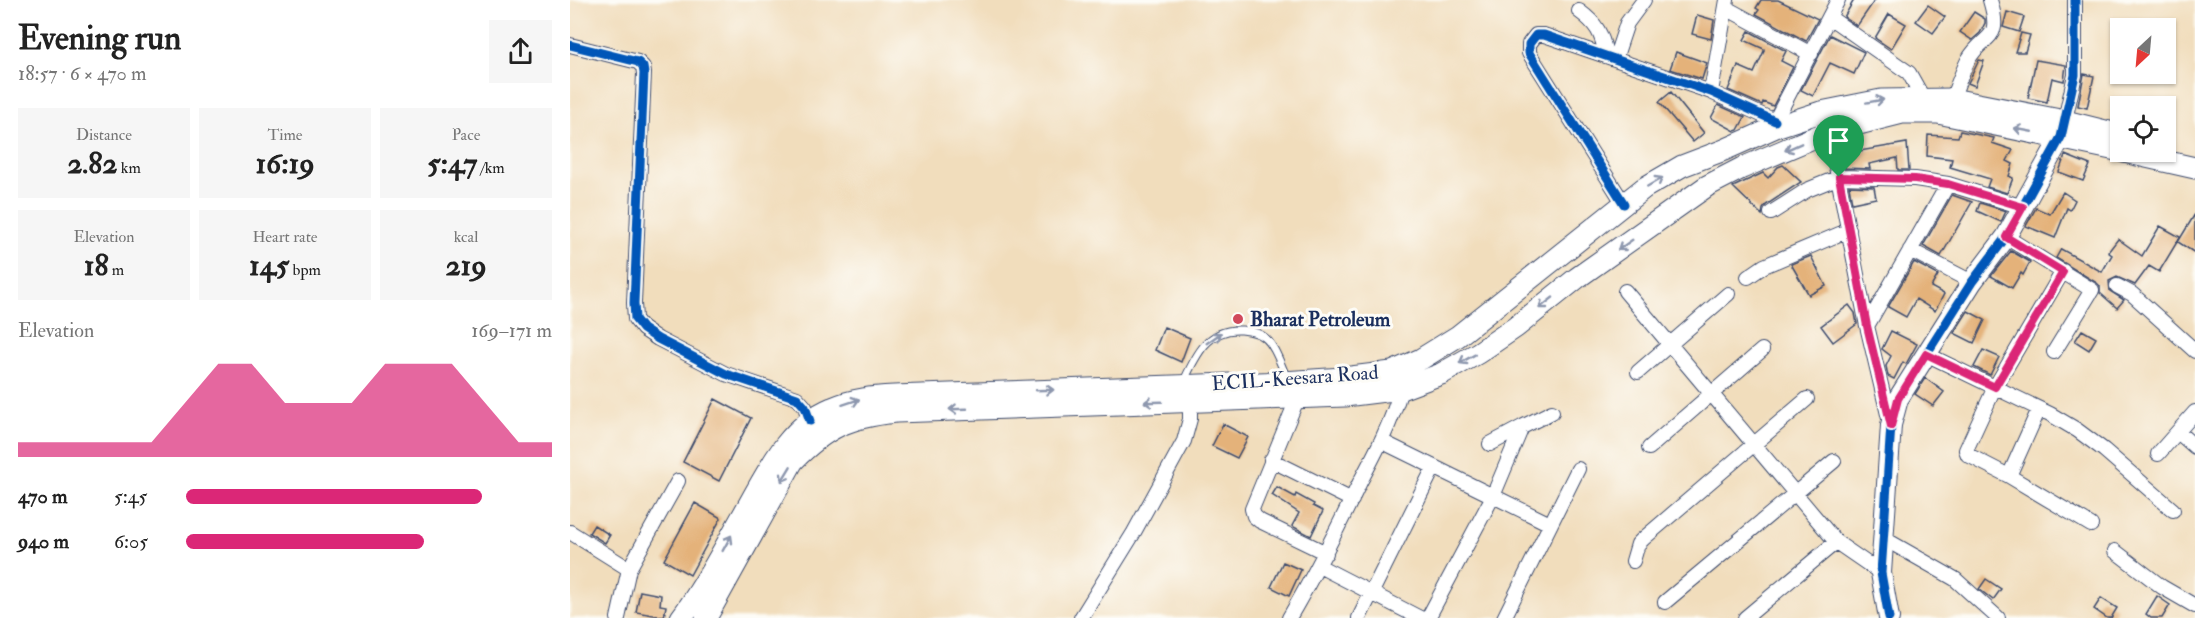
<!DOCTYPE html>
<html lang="en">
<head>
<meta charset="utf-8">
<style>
  :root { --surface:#fff; --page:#f6f6f6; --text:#222; --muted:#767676; --accent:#db2777 }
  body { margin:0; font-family:"IM FELL Double Pica",serif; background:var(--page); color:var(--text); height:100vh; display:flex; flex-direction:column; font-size:22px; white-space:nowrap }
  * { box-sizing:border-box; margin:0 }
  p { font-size:20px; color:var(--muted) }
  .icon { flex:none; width:33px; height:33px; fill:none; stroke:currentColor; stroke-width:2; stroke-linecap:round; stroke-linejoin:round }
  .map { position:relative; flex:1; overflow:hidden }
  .drawer { display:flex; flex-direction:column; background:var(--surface); width:570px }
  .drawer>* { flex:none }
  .needle { width:39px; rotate:206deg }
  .controls { position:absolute; left:1540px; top:18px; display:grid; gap:12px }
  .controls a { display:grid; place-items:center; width:66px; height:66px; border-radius:0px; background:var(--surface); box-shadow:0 2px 4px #0004; font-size:30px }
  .pin { position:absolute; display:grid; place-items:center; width:51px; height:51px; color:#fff; margin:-62px -26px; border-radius:50% 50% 50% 0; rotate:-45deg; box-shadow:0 0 6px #0007 }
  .pin .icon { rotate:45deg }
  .round { display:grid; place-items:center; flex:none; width:63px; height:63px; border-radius:0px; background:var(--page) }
  .overview { display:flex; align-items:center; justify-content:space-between; height:102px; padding:0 18px }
  h1 { font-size:33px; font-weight:700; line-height:45px }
  .figures { display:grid; grid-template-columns:repeat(3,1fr); gap:9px; height:102px; padding:6px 18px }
  .figures div { display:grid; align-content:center; border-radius:0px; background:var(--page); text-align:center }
  .figures b { font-size:30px; font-weight:700 }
  .figures small { font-size:16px; font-weight:400 }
  .figures p { font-size:16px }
  .chart { height:168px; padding:12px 18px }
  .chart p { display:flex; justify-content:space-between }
  .chart svg { width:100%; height:108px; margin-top:6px; fill:var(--accent); opacity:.7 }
  ul { padding:0 18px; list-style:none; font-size:20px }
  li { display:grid; grid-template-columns:96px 72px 1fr; align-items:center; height:45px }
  li i { height:15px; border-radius:8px; background:var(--accent) }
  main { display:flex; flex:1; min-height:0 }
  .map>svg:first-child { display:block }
  .building { fill:#e4b27a }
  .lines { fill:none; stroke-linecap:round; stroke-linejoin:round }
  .lane-casing { stroke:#3b496c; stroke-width:9 }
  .street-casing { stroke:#3b496c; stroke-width:16 }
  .secondary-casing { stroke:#3b496c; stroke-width:22 }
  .primary-casing { stroke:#3b496c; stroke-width:23 }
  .lane { stroke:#fff; stroke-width:7 }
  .street { stroke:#fff; stroke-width:14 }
  .secondary { stroke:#fff; stroke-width:20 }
  .primary { stroke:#fff; stroke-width:21 }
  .cycleway-casing { stroke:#fdfcf7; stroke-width:13 }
  .cycleway { stroke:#0057b8; stroke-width:9 }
  .oneway { stroke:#8d97ae }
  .route-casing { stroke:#fff; stroke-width:12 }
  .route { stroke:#db2777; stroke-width:8 }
  .poi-dot { fill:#d1495b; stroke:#fdfcf7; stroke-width:2 }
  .labels { text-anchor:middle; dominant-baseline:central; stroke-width:6; stroke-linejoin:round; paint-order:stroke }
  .poi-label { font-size:20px; font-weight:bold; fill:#1b2f5e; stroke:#fdfcf7; text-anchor:start }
  .street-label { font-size:20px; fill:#1b2f5e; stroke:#fdfcf7 }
</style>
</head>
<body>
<main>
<section class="drawer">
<div class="overview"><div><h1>Evening run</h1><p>18:57 · 6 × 470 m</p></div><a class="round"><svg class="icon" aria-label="share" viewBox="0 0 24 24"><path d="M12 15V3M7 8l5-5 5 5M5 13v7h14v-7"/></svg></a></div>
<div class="figures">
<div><p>Distance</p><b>2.82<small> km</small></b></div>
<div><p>Time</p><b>16:19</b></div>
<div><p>Pace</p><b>5:47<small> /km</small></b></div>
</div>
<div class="figures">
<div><p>Elevation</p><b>18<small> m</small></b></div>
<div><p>Heart rate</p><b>145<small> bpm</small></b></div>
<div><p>kcal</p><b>219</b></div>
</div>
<div class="chart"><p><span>Elevation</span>169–171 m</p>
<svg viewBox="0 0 160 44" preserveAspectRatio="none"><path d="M0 44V38L10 38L20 38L30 38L40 38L50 22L60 6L70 6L80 22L90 22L100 22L110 6L120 6L130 6L140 22L150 38L160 38V44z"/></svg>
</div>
<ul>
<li><b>470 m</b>5:45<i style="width:81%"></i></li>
<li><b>940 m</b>6:05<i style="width:65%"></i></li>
</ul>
</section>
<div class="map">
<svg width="1625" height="618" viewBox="0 0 1625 618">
  <rect width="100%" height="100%" fill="#fdfcf7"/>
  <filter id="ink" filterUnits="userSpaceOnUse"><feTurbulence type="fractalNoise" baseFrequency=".0167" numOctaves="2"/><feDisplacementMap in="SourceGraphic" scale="12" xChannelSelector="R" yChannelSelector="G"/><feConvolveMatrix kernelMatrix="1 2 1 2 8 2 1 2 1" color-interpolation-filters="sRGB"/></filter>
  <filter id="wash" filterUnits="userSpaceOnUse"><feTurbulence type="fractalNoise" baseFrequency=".008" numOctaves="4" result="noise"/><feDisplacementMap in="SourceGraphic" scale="24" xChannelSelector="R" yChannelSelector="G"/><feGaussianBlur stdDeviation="1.35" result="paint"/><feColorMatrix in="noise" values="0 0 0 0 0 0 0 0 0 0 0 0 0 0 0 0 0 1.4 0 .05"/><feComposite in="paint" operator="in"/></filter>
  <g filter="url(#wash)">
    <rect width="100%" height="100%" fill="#f1ddbc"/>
    <g id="blocks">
      <path class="building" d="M1191,0H1208L1248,19L1236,41L1186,14L1189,10L1186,8Z
        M1284,0H1305L1287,26L1274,17Z
        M1358,5L1375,17L1363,33L1346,21Z
        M1404,12L1415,19V23L1410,33L1402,40L1390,32Z
        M1437,12L1454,17L1449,32L1433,27Z
        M1319,14L1336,24L1321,49L1305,38Z
        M1127,15L1144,20L1141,39L1122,34Z
        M1179,31L1216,51L1211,61L1223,67L1203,106L1193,102L1192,105L1158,90L1168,66L1184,73L1194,51V49L1174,40Z
        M1451,33L1460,35L1455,52H1445Z
        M1260,35L1294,52L1284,74L1260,63L1243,96L1231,90Z
        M1106,52L1137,63L1132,79L1100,69Z
        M1409,60L1414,61L1405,86L1398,83Z
        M1466,60L1496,65L1494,81L1482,78L1477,102L1458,98Z
        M1514,74L1524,76L1517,108L1508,106Z
        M1101,92L1134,133L1123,142L1089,102Z
        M1148,105L1175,117L1168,130L1165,131L1141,118Z
        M1390,131L1424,138L1422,143L1443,150L1437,161L1443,164L1439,176L1443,178L1437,193L1417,187L1420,179L1380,167L1382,159L1357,156L1358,135L1388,137Z
        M1337,143L1339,170H1328L1327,158L1299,164L1300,169L1275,168L1272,149L1289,145L1290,151Z
        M1495,155L1520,165L1513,181L1489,172Z
        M1213,165L1231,182L1196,205L1193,209L1192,215L1163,187L1193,173L1198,178L1208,167Z
        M1279,186L1304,187L1306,198L1282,203Z
        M1493,192L1505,200L1500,210L1497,208L1485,238L1456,226L1466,208L1480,214Z
        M1382,195L1402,202L1371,256L1353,246Z
        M1410,203L1436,211L1431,222L1407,211Z
        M1625,214V253L1608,242Z
        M1590,226L1610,237L1589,272L1579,266L1565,285L1547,277L1539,281L1540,291L1554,300L1547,308L1530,293V286L1527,283L1486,258L1491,249L1532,272L1542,255L1538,252L1548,239L1572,256Z
        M1441,251L1460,262L1453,275L1451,273L1442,288L1421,276Z
        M1241,256L1256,286L1239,295L1221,264Z
        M1344,262L1368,275L1361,287L1374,294L1365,311L1346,299L1336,317L1318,307Z
        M1279,305L1285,313L1287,324L1263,342L1251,326Z
        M1398,311L1415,320L1404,343L1384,333Z
        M594,327L620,338L611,362L585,350Z
        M1512,330L1526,338L1519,350L1505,341Z
        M1321,331L1347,344L1336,364L1333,362L1324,379L1318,376L1316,366L1321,356L1312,349Z
        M1413,350L1429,357L1420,375L1404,367Z
        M1355,378L1374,392L1363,406L1345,394Z
        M145,399L181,418L149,481L113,462Z
        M653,424L678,437L667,458L642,446Z
        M707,487L725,497L726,494L744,504L743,506L753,511L741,536L722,526L729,513L702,495Z
        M125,503L151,518L120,575L94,560Z
        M24,525L40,535L35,543L19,533Z
        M713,562L731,570L719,596L701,587Z
        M1416,579L1431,589L1423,600L1409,589Z
        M70,591L91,595L90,605L96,606L94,617L66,612Z
        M1587,596L1600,605L1592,618H1581L1576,614Z
        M1531,598L1547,608L1541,618H1537L1524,609Z"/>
    </g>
  </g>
  <g filter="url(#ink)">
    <use href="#blocks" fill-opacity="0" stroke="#3b496c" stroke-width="1.5"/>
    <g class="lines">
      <defs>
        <path id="lane" d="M613,383C625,357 637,328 671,330C679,331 688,332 694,337C705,345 711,366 717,378"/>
        <path id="street" d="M1156,8L1241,54
          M1009,11C1027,24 1032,34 1036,55
          M1259,17L1339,73L1353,98
          M0,45L68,62L73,67L74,73L64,303L65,319L73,329L88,339L156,374L227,398L235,407L240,421
          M1045,59L1057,23L1074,0
          M1141,92L1157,0
          M1382,99C1387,87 1392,72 1398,60C1414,32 1433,43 1420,0
          M1208,126L1205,121L1268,0
          M1493,129L1505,75V0
          M1259,131L1297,326L1320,423
          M1054,204L959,53V44L966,35H974L1141,92L1205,121
          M1201,213L1237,190L1269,177L1345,179L1378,184L1453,207
          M1436,237L1522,290L1484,352
          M1340,250L1402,282
          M1493,271L1425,387L1396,450L1398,455L1439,476L1521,525
          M1178,277L1194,266L1279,230
          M1547,286L1562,294L1625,351
          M1055,291L1266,542L1311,573
          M1297,326L1378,184
          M1356,354L1480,414L1507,430L1534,450L1603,510
          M1068,372L1158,294
          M728,397L682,509L684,516L690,521L756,553
          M1608,432L1625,447
          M811,441L923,496L858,618
          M920,444L952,427
          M1079,448L1192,350
          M1588,454L1625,412
          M701,460L782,500
          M1439,476L1469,409
          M980,524L923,496L952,427L982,412
          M0,532L59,569L48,618
          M1313,538L1385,579L1428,618
          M1545,551L1592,587L1625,606
          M1063,561L1068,544L1073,539L1237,399
          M749,566L850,618
          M59,569L108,481
          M1095,602L1264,461
          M511,618L563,534L614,441L620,419V401
          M719,618C745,574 768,528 790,482C806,452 822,422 831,389
          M789,618L864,467
          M934,618L1008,469
          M1175,618L1266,542"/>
        <path id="secondary" d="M1319,618L1311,573L1321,425L1328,399L1402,282L1436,237L1491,137"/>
        <path id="primary" d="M1554,152L1625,168
          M111,618C135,586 153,550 173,515C196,475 216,427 262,408C282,399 303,397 324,396L713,382L773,378L822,372L851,359L888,336L1074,188L1112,166L1154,150L1208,126L1251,112L1311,100L1382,99L1495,121L1551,135
          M136,618L223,461C257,427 278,417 326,412L775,396L831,389L871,374L908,353L946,327L1007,278L1137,186L1172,168L1257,132L1332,113H1368L1551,151"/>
      </defs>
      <use href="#lane" class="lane-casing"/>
      <use href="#street" class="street-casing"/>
      <use href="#secondary" class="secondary-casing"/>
      <use href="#primary" class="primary-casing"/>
      <use href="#lane" class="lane"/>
      <use href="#street" class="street"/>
      <use href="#secondary" class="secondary"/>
      <use href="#primary" class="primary"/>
      <defs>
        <path id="cycleway" d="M0,45L68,62L73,67L74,73L64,303L65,319L73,329L88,339L156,374L227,398L235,407L240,421
          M1054,204L959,53V44L966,35H974L1141,92L1205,121
          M1319,618L1311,573L1321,425L1328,399L1402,282L1436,237L1491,137L1505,75V0"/>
      </defs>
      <use href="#cycleway" class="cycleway-casing"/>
      <use href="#cycleway" class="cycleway"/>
    </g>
    <defs><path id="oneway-shaft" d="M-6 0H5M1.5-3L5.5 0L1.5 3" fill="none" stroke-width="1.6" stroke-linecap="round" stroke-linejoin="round" transform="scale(1.5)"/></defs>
    <g class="oneway">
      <use href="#oneway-shaft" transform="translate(1305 101) rotate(-10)"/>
      <use href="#oneway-shaft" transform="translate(1453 130) rotate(-169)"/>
      <use href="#oneway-shaft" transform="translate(1223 147) rotate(156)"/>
      <use href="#oneway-shaft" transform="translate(1085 182) rotate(-30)"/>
      <use href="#oneway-shaft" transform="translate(1055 245) rotate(145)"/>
      <use href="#oneway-shaft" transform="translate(976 303) rotate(142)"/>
      <use href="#oneway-shaft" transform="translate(644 338) rotate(-35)"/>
      <use href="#oneway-shaft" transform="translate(897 359) rotate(151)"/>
      <use href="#oneway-shaft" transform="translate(475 390) rotate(-2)"/>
      <use href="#oneway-shaft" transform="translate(281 402) rotate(-18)"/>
      <use href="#oneway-shaft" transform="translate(583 402) rotate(178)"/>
      <use href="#oneway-shaft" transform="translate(388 409) rotate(178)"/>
      <use href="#oneway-shaft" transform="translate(216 474) rotate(121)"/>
      <use href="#oneway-shaft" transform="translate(157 543) rotate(-61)"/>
    </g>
  </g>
  <g class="lines" filter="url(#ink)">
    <defs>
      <path id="route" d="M1269,177L1345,179L1378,184L1453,207L1436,237L1493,272L1425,387L1356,354L1328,399L1321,426L1297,326Z"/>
    </defs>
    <use href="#route" class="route-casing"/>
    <use href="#route" class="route"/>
  </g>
  <circle class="poi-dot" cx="668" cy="319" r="6"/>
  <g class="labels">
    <g class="poi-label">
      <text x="680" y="319">Bharat Petroleum</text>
    </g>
    <g class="street-label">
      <text transform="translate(725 378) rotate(-4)">ECIL-Keesara Road</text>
    </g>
  </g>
</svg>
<div class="controls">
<a><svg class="needle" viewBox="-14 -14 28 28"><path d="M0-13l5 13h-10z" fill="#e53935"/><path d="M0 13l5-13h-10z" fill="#767676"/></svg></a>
<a><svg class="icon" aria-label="locate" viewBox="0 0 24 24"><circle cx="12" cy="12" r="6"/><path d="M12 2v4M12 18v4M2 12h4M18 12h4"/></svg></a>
</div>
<div class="pin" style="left:1269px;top:177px;background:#1e9e55"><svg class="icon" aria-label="arrive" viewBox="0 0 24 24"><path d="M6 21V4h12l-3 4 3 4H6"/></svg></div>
</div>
</main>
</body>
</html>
